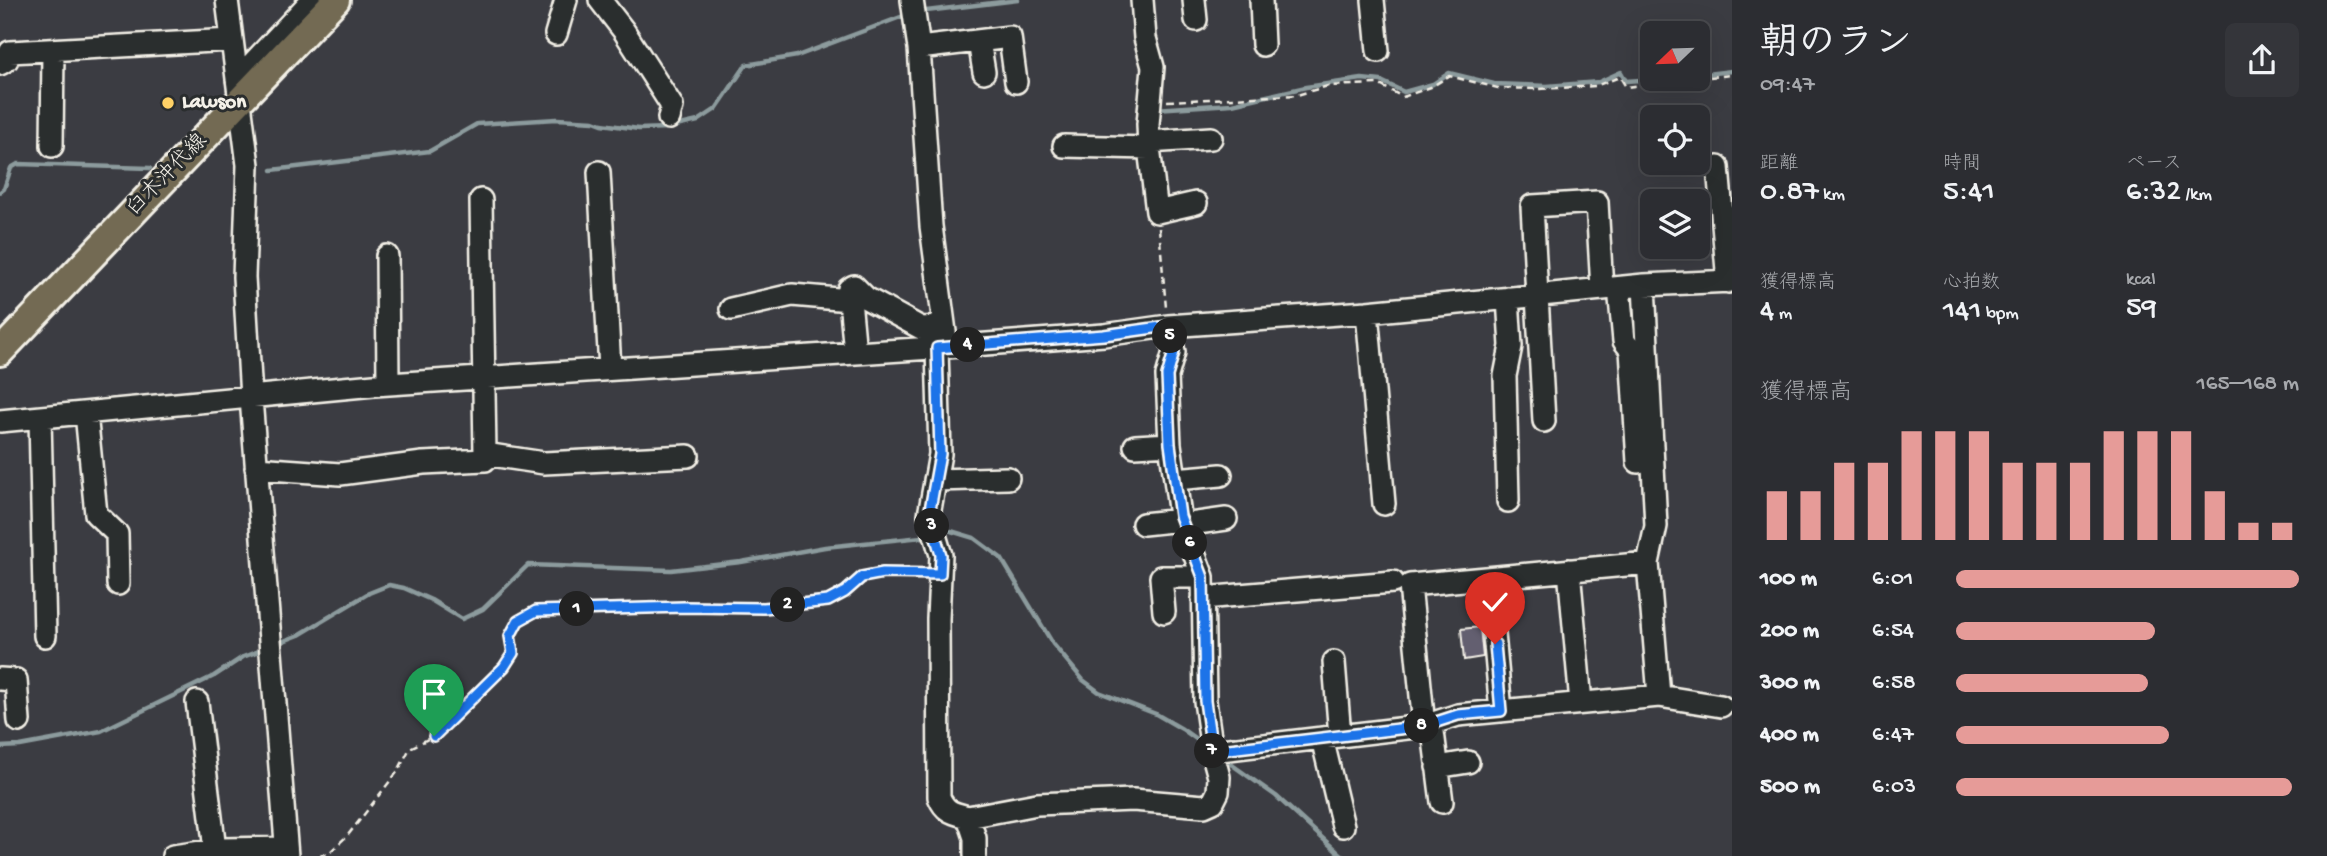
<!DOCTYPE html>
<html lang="ja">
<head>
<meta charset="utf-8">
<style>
  :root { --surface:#2c2d32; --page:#34353a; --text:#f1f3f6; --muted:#a6a8ac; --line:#48494d; --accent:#e69b98 }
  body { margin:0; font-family:"Gochi Hand","Klee One",sans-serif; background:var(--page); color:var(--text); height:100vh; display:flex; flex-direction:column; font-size:26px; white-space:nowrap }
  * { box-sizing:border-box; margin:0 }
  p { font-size:23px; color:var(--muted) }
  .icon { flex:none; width:38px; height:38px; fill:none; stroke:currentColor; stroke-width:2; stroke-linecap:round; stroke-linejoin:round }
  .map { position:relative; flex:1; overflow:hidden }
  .details { display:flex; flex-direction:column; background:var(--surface); width:595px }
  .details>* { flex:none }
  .needle { width:46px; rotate:247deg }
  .controls { position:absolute; left:1640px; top:21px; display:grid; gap:14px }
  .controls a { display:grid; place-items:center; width:70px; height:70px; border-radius:10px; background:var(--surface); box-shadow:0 7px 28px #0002,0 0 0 2px var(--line); font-size:35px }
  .pin { position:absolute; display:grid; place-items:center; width:60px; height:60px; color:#fff; margin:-72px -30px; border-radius:50% 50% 50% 0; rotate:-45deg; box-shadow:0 0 7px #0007 }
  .pin .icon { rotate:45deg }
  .km { position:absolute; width:35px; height:35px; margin:-18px; border-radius:50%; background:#222; color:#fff; font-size:19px; line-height:35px; text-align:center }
  .round { display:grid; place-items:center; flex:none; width:74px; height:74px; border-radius:10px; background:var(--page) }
  .overview { display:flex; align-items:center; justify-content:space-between; height:119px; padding:0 28px }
  h1 { font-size:38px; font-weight:600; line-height:52px }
  .figures { display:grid; grid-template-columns:repeat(3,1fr); gap:10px; height:119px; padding:7px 28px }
  .figures div { display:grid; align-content:center }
  .figures b { font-size:30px; font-weight:600 }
  .figures small { font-size:19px; font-weight:400 }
  .figures p { font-size:19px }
  .chart { height:196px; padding:14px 28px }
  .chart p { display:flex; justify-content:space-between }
  .chart svg { width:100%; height:126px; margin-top:7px; stroke:var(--accent); stroke-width:6 }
  ul { padding:0 28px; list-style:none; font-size:23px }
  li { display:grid; grid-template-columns:112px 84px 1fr; align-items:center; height:52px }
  li i { height:18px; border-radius:9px; background:var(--accent) }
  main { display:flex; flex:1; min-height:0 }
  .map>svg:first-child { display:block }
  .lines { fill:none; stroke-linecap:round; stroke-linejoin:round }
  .stream { stroke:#8c9b9d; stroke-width:4.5 }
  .building { fill:#645f70; stroke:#f4f1e8; stroke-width:2 }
  .minor-casing { stroke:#f4f1e8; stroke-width:26 }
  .major-casing { stroke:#f4f1e8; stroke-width:32 }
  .path { stroke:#f4f1e8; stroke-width:2.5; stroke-dasharray:7 5; stroke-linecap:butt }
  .minor { stroke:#2a2d2e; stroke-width:21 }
  .major { stroke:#736b52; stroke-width:26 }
  .route-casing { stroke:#fff; stroke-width:14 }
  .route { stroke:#1a73e8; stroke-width:9 }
  .poi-dot { fill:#ffd166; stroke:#2a2d2e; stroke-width:2.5 }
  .labels { text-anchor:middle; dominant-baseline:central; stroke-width:6; stroke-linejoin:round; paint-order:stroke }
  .poi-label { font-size:21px; font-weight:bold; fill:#f4f1e8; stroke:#2a2d2e; text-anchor:start }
  .street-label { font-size:21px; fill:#f4f1e8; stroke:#2a2d2e }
</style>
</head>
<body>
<main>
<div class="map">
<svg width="1732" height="856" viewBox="0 0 1732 856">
  <rect width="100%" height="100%" fill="#3b3c42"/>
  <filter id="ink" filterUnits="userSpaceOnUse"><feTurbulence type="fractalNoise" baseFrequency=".0143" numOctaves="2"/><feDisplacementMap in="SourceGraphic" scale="14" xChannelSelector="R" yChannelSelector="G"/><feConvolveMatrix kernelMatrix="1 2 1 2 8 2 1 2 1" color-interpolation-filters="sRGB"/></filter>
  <g filter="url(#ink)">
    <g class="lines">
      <path class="stream" d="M918,12L1018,0
        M1698,75L1732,71
        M1155,109L1232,104L1306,87L1362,79L1381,81L1404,92L1433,84L1449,73L1494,84L1547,86L1599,82L1621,72L1626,81L1655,79
        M272,170L430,151L477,124L557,119L594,121L602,124L639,129L667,128L698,121L716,109L746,65L797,56L906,15
        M0,192L4,189L11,168L18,164L150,168
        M951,531L974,538L1001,558L1053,644L1083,680L1099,692L1156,714L1182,729L1203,744
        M276,644L299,635L369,593L389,585L404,588L431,600L462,619L483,609L528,565L671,570L741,562L825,547L922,537
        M0,747L20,746L101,731L214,676L243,657L264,649
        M1221,757L1276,796L1342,856"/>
    </g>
    <path class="building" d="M1480,627L1483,657L1464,660L1461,629Z"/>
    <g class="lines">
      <defs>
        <path id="minor" d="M227,0L248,165L244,277L251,398L287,856
          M600,0L624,31L672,106L669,118
          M912,0L919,48L931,226L947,347
          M1194,0L1196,20
          M1261,0L1263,45
          M1373,0L1378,51
          M556,34L566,0
          M979,41L984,72
          M919,48L1010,37L1016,82
          M0,64L7,60L10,52L232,40
          M237,80L312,0
          M1148,142L1211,138
          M52,146L53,50
          M1064,146L1149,148L1148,124L1153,67L1145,38L1142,0
          M1149,148L1157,212L1196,203
          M1718,167L1728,282
          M599,172L610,369
          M481,200L485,454L544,463L688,456
          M387,256L388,384
          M1619,288L1624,341L1631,350L1638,462
          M731,309L792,295L850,300
          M1367,312L1384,504
          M937,348L940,454L929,515L941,555L938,619L939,797C945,812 953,813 968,817
          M855,353L849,289L854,286L866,298L921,328L944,327
          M86,413L96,514L117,534L118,584
          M40,418L45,636
          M0,421L374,385L947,347L1104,335L1168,326L1367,312L1644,285L1732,281
          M1544,421L1532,206L1597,202L1602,289
          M1135,446L1170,444
          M256,468L340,474L423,463L485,460V454
          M1175,479L1221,475
          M935,480L1008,478
          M1508,501L1505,376L1511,346L1508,298
          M1143,524L1181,520
          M1183,525L1226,519
          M1569,570L1581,703
          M1489,578L1501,711
          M1203,598L1393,582
          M1164,612L1161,577H1203
          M1334,662L1340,736
          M0,679L16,680L19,721
          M1659,696L1721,706
          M197,702L215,850
          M1432,724L1442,802
          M1424,726L1410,585L1648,563
          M1322,738L1343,826
          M1212,751L1424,726L1458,715L1659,696L1648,563L1656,526L1644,285
          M1437,767L1468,762
          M173,856L223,849L286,848
          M975,856V838L968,817L1037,804L1133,800L1204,806L1213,802L1218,792L1219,777L1212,751L1205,701L1203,577L1180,516L1175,479L1170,444L1167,376L1174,352L1168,326"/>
        <path id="major" d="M0,352L336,0"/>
      </defs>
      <use href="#minor" class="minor-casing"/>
      <use href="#major" class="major-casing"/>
      <path class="path" d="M1698,78L1732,75
        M1167,101L1297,95L1328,86L1378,84L1403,97L1431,87L1449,76L1498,88L1540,89L1595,86L1620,77L1626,87L1694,79
        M1159,228L1166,308
        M320,856L330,852L348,835L398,771L410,748L434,736L504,667L513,653L510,636L518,621L536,611L684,607L764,608L828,601L845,592L862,577L883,573L923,574"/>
      <use href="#minor" class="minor"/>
      <use href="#major" class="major"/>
    </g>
  </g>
  <g class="lines" filter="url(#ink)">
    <defs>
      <path id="route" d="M434,736L504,667L513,653L510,636L518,621L536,611L684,607L764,608L828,601L845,592L862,577L883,573L940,574L941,555L929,515L940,454L937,348L1104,335L1168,326L1174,352L1167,376L1170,444L1180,516L1203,577L1205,701L1212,751L1424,726L1458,715L1501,711L1495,644"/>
    </defs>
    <use href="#route" class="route-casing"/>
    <use href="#route" class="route"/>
  </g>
  <circle class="poi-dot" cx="168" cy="103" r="7"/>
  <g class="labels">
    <g class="poi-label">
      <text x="182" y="103">Lawson</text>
    </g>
    <g class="street-label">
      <text transform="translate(168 176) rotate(-46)">臼木沖代線</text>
    </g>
  </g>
</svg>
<div class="controls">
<a><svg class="needle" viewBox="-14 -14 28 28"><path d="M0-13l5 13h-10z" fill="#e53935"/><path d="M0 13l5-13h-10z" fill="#a6a8ac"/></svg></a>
<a><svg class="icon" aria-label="locate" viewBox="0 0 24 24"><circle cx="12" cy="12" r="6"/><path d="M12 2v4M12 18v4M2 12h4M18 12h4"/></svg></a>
<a><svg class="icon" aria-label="layers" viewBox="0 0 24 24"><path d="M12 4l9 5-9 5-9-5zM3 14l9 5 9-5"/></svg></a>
</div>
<div class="pin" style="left:434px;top:736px;background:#1e9e55"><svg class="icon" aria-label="arrive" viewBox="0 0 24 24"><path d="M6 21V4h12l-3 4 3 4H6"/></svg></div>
<div class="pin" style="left:1495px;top:644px;background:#d93025"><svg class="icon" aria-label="check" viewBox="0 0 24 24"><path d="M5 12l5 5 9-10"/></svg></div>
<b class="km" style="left:577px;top:609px">1</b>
<b class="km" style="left:788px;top:605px">2</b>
<b class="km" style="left:932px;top:526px">3</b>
<b class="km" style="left:968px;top:345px">4</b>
<b class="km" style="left:1170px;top:336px">5</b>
<b class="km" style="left:1190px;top:543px">6</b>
<b class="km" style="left:1212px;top:751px">7</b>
<b class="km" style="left:1422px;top:726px">8</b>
</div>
<section class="details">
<div class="overview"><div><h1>朝のラン</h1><p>09:47</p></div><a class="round"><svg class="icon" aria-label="share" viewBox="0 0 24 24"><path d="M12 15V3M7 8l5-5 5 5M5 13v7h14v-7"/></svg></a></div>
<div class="figures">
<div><p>距離</p><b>0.87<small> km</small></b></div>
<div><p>時間</p><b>5:41</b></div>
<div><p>ペース</p><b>6:32<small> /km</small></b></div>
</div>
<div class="figures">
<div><p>獲得標高</p><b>4<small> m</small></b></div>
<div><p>心拍数</p><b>141<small> bpm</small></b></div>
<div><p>kcal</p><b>59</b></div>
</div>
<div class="chart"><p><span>獲得標高</span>165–168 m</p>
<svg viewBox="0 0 160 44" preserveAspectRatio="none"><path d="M5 44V27M15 44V27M25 44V17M35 44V17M45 44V6M55 44V6M65 44V6M75 44V17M85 44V17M95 44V17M105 44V6M115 44V6M125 44V6M135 44V27M145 44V38M155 44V38"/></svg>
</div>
<ul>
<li><b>100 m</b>6:01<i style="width:100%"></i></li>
<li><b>200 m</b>6:54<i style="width:58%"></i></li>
<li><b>300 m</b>6:58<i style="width:56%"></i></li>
<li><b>400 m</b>6:47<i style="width:62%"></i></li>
<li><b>500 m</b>6:03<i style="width:98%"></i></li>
</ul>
</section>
</main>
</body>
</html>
